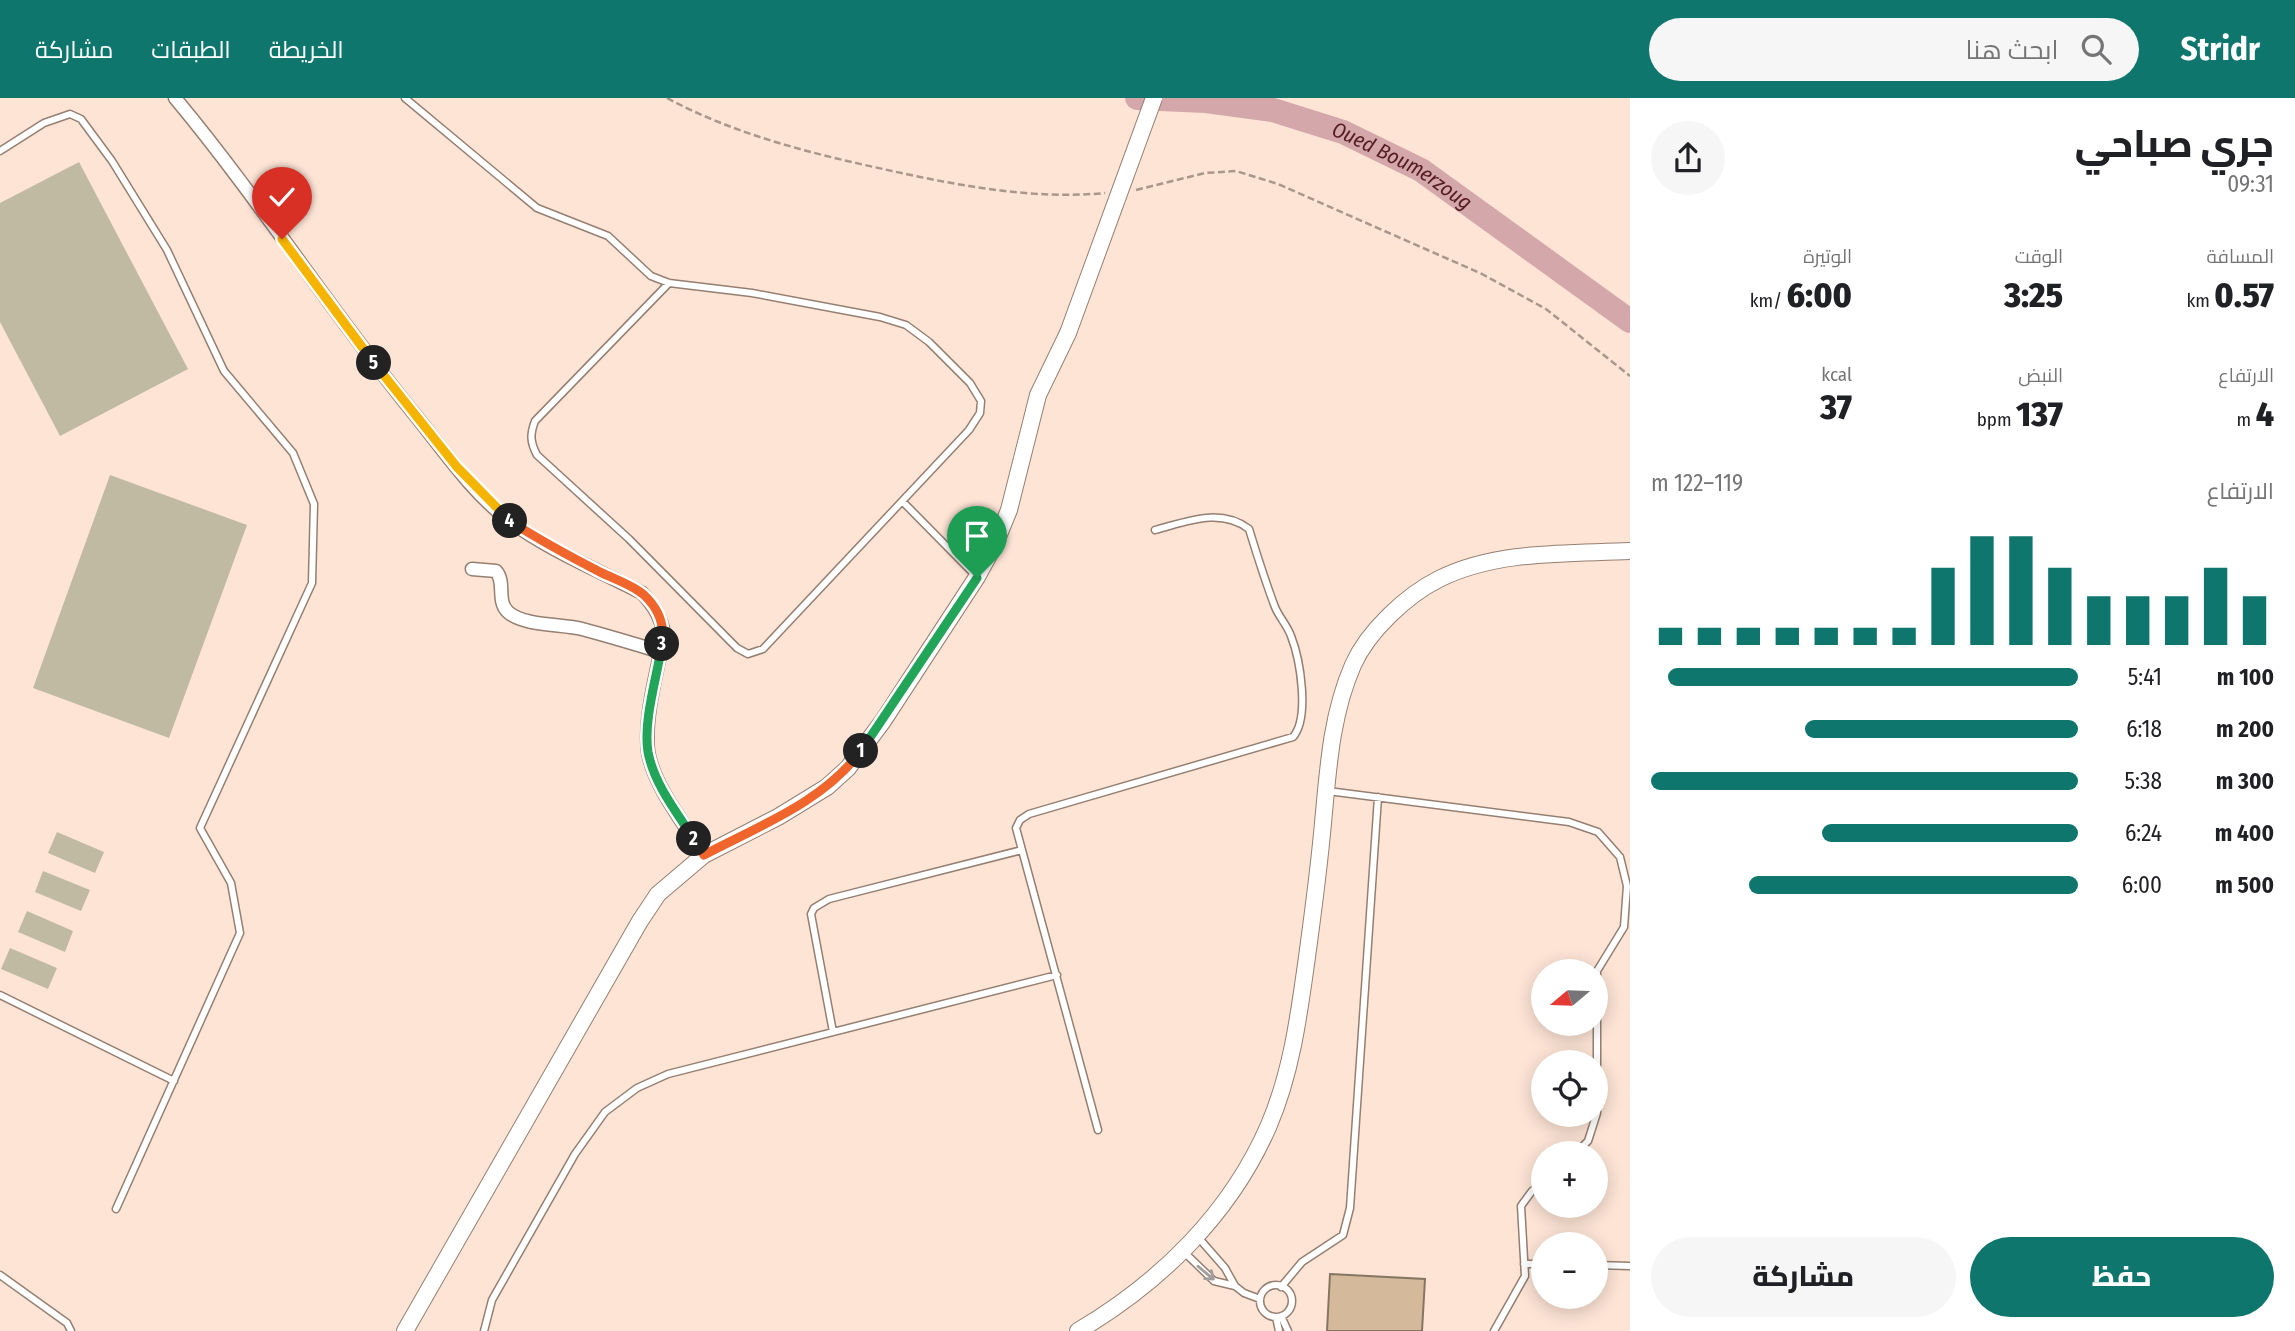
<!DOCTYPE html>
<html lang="ar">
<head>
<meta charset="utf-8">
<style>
  :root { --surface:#fff; --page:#f6f6f6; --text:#202124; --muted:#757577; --accent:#0f766e }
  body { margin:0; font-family:"Fira Sans Condensed",Cairo,sans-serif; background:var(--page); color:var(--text); direction:rtl; height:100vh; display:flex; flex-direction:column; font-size:26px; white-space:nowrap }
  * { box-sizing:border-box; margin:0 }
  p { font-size:23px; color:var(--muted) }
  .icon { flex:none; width:38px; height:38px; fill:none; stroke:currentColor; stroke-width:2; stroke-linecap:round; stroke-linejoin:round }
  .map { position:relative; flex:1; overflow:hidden; direction:ltr }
  .drawer { display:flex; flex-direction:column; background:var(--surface); width:665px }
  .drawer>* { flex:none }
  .needle { width:46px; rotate:251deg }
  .controls { position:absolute; left:1531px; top:861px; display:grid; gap:14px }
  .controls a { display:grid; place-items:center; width:77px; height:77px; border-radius:50%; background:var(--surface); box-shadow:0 4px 18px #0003; font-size:35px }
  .pin { position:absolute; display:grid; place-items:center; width:60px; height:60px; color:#fff; margin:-72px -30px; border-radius:50% 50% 50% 0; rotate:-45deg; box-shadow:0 0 7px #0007 }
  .pin .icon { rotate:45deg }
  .km { position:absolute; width:35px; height:35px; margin:-18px; border-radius:50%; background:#222; color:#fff; font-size:19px; line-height:35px; text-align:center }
  .round { display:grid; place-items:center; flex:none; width:74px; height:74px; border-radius:37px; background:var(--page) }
  .summary { display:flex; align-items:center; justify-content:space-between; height:119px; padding:0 21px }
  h1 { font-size:38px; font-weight:800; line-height:52px }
  .metrics { display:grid; grid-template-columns:repeat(3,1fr); gap:10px; height:119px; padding:7px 21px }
  .metrics div { display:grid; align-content:center }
  .metrics b { font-size:35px; font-weight:800 }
  .metrics small { font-size:19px; font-weight:400 }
  .metrics p { font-size:19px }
  .chart { height:196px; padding:14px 21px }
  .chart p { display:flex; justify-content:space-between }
  .chart svg { width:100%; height:126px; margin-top:7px; stroke:var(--accent); stroke-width:6 }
  .button { display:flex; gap:14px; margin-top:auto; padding:14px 21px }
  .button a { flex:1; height:80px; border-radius:42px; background:var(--accent); color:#fff; font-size:28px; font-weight:800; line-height:80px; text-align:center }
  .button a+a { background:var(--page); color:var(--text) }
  ul { padding:0 21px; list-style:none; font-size:23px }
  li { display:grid; grid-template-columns:112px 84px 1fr; align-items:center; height:52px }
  li i { height:18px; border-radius:9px; background:var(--accent) }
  header { display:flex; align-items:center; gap:42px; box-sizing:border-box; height:98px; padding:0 35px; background:var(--accent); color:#fff }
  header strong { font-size:33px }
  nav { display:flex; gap:38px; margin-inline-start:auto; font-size:24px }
  .search { width:490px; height:63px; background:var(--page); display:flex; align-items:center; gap:18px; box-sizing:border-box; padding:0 24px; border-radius:38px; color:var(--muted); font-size:26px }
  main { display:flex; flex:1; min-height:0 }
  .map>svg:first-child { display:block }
  .green { fill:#c1baa3 }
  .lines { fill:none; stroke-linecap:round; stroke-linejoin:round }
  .river { stroke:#d4a7aa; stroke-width:24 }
  .building { fill:#d4ba9a; stroke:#857663; stroke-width:2 }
  .lane-casing { stroke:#957f71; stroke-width:9 }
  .street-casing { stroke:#957f71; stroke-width:15 }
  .secondary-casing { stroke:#957f71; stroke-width:18 }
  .path { stroke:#a9978c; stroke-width:2.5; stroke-dasharray:7 3.5; stroke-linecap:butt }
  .lane { stroke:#fff; stroke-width:6 }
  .street { stroke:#fff; stroke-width:12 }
  .secondary { stroke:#fff; stroke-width:16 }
  .secondary-bridge-casing { stroke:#957f71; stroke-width:18; stroke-linecap:butt }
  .secondary-bridge { stroke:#fff; stroke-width:16 }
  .oneway { stroke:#a29d9a }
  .split-1-casing { stroke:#fff; stroke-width:14 }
  .split-2-casing { stroke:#fff; stroke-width:14 }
  .split-3-casing { stroke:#fff; stroke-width:14 }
  .split-4-casing { stroke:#fff; stroke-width:14 }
  .split-5-casing { stroke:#fff; stroke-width:14 }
  .split-6-casing { stroke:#fff; stroke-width:14 }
  .split-1 { stroke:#22a559; stroke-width:9 }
  .split-2 { stroke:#f0652b; stroke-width:9 }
  .split-3 { stroke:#22a559; stroke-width:9 }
  .split-4 { stroke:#f0652b; stroke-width:9 }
  .split-5 { stroke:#f5b400; stroke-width:9 }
  .split-6 { stroke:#f5b400; stroke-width:9 }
  .labels { text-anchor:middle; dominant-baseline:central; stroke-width:5; stroke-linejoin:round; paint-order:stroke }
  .water-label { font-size:21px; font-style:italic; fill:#541c24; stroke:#fde4d5 }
</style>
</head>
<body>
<header>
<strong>Stridr</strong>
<div class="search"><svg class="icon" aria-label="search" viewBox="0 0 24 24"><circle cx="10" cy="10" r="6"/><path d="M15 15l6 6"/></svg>ابحث هنا</div>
<nav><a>الخريطة</a><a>الطبقات</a><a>مشاركة</a></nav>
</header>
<main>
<section class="drawer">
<div class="summary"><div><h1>جري صباحي</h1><p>09:31</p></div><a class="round"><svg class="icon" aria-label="share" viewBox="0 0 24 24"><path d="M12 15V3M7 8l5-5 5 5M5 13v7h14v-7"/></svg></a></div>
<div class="metrics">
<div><p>المسافة</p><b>0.57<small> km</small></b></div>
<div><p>الوقت</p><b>3:25</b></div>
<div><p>الوتيرة</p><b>6:00<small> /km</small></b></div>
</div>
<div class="metrics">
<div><p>الارتفاع</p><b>4<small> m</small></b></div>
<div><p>النبض</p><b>137<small> bpm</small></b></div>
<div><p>kcal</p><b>37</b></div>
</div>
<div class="chart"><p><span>الارتفاع</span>119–122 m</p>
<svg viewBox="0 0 160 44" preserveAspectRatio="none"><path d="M5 44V38M15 44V38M25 44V38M35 44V38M45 44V38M55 44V38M65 44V38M75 44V17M85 44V6M95 44V6M105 44V17M115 44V27M125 44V27M135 44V27M145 44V17M155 44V27"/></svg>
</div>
<ul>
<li><b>100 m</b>5:41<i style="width:96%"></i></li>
<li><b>200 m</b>6:18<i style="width:64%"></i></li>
<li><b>300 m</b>5:38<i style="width:100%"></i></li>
<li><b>400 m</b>6:24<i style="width:60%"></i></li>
<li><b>500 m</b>6:00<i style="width:77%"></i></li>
</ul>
<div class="button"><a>حفظ</a><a>مشاركة</a></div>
</section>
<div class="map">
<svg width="1630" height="1233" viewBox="0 0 1630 1233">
  <rect width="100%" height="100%" fill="#fde4d5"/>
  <path class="green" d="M79,64L188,271L60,338L0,224V105Z
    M110,377L247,427L169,640L33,590Z
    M57,734L104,754L95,775L48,755Z
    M43,773L90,792L81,813L35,794Z
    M27,813L73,833L65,854L18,834Z
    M10,850L57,870L48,891L1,871Z"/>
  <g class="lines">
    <path class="river" id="s1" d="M1137,0L1206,3L1273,12L1343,34L1421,72L1630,223"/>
  </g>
  <path class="building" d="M1330,1176L1425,1181L1422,1233H1327Z"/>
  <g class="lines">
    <defs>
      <path id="lane" d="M405,0L537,110L608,138L651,178L669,185L752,195L880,219L906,227L929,244L970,285L981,303L980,315L969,332L763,551L748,556L737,550L629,441L537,357C530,344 530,336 535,323L669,185
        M0,53L44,25L70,16L81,21L112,63L167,152L224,273L293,355L314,406L312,485L200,730L231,785L240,835L116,1111
        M903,404L976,478
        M1328,693L1569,724L1598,734L1620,759L1627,788L1624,829L1597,873V1015L1588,1043L1576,1055
        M0,897L174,983
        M833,934L811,816L814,810L829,801L1022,752
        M1098,1032L1016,730L1020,722L1029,716L1293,639C1310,619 1300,561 1291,538C1287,527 1279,519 1275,509C1265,483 1257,457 1249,431C1220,409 1186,424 1155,432
        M1197,1138L1225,1170L1235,1188
        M1184,1154L1214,1183L1235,1188L1244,1195L1260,1201
        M1524,1166H1544
        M1596,1167L1630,1168
        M0,1177L67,1225L71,1233
        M1260 1203a16 16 0 1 1 32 0a16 16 0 1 1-32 0Z
        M1281,1189L1302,1164L1343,1137L1350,1110L1378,699
        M1281,1218L1288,1233
        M1276,1219L1279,1233
        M484,1233L492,1202L575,1056L605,1014L637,990L668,976L1057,877
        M1494,1233L1525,1178L1521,1108L1532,1093L1544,1084"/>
      <path id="street" d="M175,0C260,102 332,215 416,318C444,353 472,394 507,421C548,452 598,472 642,495C654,508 661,519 664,536C658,572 644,617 648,653C653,687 685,727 704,757
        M472,471L496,473C506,484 496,503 508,514C523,528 562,526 582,531C608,538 635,546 661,554"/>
      <path id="secondary" d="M405,1233L640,823L658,796L704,757L778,719L827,689L848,670L883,623L977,479L995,446L1009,412L1038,297L1068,235
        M1078,1233C1161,1184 1231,1115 1269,1027C1292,973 1299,916 1307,859C1313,815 1319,770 1323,725C1328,672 1331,617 1353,567C1368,533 1407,497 1439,481C1497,452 1568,456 1630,453"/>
    </defs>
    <use href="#lane" class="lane-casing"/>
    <use href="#street" class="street-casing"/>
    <use href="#secondary" class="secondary-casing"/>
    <path class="path" d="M667,0C734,36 809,55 883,71C955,87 1032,102 1105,95
      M1136,92L1205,75L1236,73L1278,86L1482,176L1546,211L1630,278"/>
    <use href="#lane" class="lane"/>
    <use href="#street" class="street"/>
    <use href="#secondary" class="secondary"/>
    <defs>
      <path id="secondary-bridge" d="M1068,235L1154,0"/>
    </defs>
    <use href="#secondary-bridge" class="secondary-bridge-casing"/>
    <use href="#secondary-bridge" class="secondary-bridge"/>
  </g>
  <defs><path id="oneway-shaft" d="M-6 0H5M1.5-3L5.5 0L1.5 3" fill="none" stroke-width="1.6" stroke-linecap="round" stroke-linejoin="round" transform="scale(1.75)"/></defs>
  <use class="oneway" href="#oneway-shaft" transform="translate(1206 1175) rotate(40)"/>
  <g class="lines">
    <defs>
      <path id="split-1" d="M861,653L977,480"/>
      <path id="split-2" d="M694,741L704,757C759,728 823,704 861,653"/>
      <path id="split-3" d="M662,546C657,579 643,622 648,654C654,686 677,715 694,741"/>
      <path id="split-4" d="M510,423C539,442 569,458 600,474C614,481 633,487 644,497C658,510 665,527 662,546"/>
      <path id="split-5" d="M374,265L457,369L510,423"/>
      <path id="split-6" d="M282,141L374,265"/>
    </defs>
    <use href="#split-1" class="split-1-casing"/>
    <use href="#split-2" class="split-2-casing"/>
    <use href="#split-3" class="split-3-casing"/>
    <use href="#split-4" class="split-4-casing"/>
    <use href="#split-5" class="split-5-casing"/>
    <use href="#split-6" class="split-6-casing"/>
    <use href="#split-1" class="split-1"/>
    <use href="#split-2" class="split-2"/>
    <use href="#split-3" class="split-3"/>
    <use href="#split-4" class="split-4"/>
    <use href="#split-5" class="split-5"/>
    <use href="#split-6" class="split-6"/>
  </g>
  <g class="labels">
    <g class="water-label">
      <text stroke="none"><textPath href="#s1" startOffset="278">Oued Boumerzoug</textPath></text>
    </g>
  </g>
</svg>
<div class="controls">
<a><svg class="needle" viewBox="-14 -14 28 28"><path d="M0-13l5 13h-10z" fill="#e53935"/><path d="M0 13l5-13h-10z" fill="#757577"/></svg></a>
<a><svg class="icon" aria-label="locate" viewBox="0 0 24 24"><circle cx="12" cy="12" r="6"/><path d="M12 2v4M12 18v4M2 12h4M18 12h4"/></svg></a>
<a>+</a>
<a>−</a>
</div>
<div class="pin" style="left:977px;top:480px;background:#1e9e55"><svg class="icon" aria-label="arrive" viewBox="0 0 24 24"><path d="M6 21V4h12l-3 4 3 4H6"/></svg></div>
<div class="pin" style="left:282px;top:141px;background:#d93025"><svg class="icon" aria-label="check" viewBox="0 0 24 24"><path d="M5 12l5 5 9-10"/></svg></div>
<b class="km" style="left:861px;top:653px">1</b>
<b class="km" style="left:694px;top:741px">2</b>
<b class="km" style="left:662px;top:546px">3</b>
<b class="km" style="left:510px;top:423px">4</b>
<b class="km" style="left:374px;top:265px">5</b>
</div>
</main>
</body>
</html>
